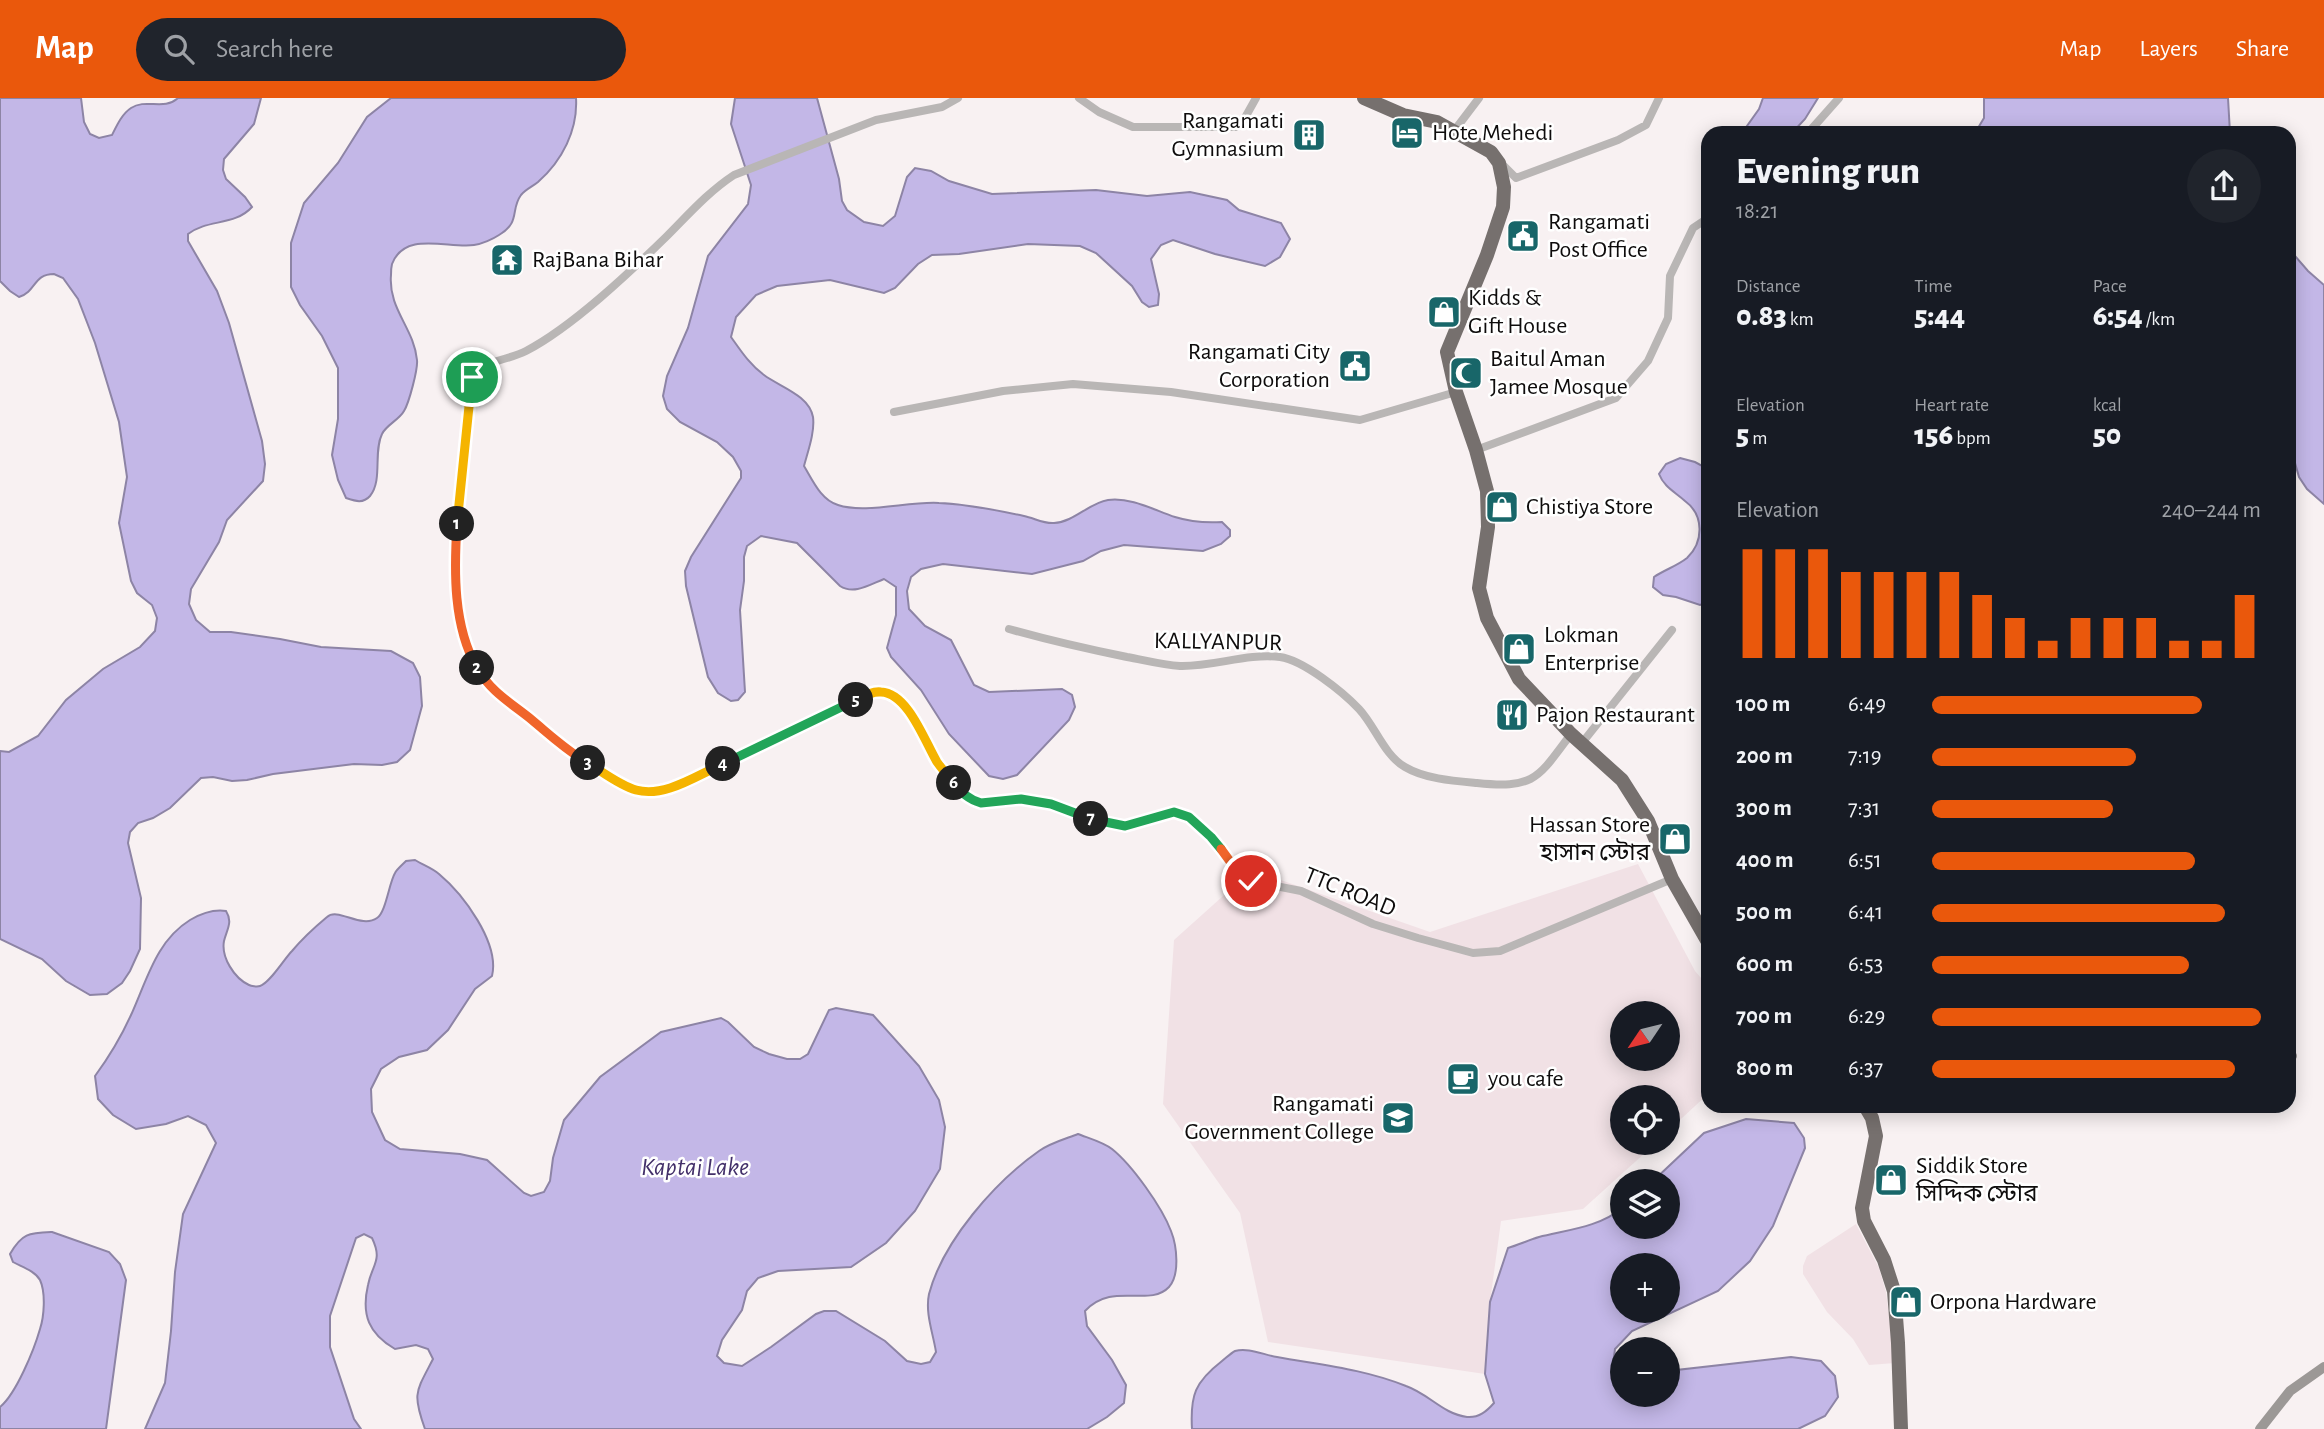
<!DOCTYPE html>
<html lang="en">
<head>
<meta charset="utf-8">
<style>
  :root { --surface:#171b24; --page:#20242c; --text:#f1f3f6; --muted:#9ea1a6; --accent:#ea580c }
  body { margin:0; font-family:"Alegreya Sans","Noto Sans Bengali",sans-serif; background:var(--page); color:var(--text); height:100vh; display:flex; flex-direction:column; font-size:26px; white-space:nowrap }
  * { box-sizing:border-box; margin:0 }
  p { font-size:23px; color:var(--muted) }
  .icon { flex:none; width:38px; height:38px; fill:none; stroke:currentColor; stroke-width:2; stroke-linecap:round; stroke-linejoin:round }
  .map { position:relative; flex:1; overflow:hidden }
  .side { position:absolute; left:1701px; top:28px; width:595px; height:987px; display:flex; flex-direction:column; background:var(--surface); border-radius:21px; box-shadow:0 4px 18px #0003 }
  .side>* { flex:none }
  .needle { width:46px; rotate:235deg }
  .buttons { position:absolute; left:1610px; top:903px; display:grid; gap:14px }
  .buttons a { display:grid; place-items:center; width:70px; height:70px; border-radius:50%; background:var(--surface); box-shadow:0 4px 18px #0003; font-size:35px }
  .pin { position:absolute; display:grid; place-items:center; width:60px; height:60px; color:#fff; margin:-30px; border:4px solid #fff; border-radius:50%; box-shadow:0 2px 7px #0007 }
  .km { position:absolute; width:35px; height:35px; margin:-18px; border-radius:50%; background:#222; color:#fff; font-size:19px; line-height:35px; text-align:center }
  .round { display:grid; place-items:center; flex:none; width:74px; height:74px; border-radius:37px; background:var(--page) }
  .overview { display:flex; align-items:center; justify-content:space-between; height:119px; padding:0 35px }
  h1 { font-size:38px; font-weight:800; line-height:52px }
  .figures { display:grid; grid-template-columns:repeat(3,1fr); gap:10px; height:119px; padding:7px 35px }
  .figures div { display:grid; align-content:center }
  .figures b { font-size:30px; font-weight:800 }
  .figures small { font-size:19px; font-weight:400 }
  .figures p { font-size:19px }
  .chart { height:196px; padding:14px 35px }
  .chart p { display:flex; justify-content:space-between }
  .chart svg { width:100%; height:126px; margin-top:7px; stroke:var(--accent); stroke-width:6 }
  ul { padding:0 35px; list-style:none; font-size:23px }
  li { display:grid; grid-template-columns:112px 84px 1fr; align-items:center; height:52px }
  li i { height:18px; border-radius:9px; background:var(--accent) }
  header { display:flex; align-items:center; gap:42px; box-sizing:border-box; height:98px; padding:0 35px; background:var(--accent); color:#fff }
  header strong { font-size:33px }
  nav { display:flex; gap:38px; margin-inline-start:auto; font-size:24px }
  .search { width:490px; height:63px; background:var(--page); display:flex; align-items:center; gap:18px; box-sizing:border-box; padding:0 24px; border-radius:38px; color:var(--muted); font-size:26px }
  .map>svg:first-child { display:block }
  .built { fill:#f1e1e5; fill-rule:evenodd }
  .water { fill:#c3b7e7; stroke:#8d84a5; stroke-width:2; fill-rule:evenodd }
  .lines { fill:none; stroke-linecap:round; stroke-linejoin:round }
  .street { stroke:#b9b6b5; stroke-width:8 }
  .secondary { stroke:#9c9896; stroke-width:10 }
  .highway { stroke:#76706e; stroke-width:14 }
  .split-1-casing { stroke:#fff; stroke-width:14 }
  .split-2-casing { stroke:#fff; stroke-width:14 }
  .split-3-casing { stroke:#fff; stroke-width:14 }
  .split-4-casing { stroke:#fff; stroke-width:14 }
  .split-5-casing { stroke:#fff; stroke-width:14 }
  .split-6-casing { stroke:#fff; stroke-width:14 }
  .split-7-casing { stroke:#fff; stroke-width:14 }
  .split-8-casing { stroke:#fff; stroke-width:14 }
  .split-9-casing { stroke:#fff; stroke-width:14 }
  .split-1 { stroke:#f5b400; stroke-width:9 }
  .split-2 { stroke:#f0652b; stroke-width:9 }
  .split-3 { stroke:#f0652b; stroke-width:9 }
  .split-4 { stroke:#f5b400; stroke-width:9 }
  .split-5 { stroke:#22a559; stroke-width:9 }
  .split-6 { stroke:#f5b400; stroke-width:9 }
  .split-7 { stroke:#22a559; stroke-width:9 }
  .split-8 { stroke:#22a559; stroke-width:9 }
  .split-9 { stroke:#f0652b; stroke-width:9 }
  .labels { text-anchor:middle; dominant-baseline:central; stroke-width:5; stroke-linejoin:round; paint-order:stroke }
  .poi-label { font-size:24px; fill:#0e0c0c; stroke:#fff; text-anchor:start }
  .street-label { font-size:24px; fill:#0e0c0c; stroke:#fff }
  .water-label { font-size:26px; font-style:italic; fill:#43306a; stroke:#fff }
</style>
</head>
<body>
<header>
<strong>Map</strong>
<div class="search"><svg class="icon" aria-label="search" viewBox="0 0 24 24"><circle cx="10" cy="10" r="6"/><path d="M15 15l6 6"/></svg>Search here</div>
<nav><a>Map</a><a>Layers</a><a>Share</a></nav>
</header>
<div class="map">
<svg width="2324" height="1331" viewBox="0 0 2324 1331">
  <rect width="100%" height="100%" fill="#f8f1f2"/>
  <path class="built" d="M1638,766L1695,873L1708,888V996L1668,1033V999H1622V1045H1656L1583,1111L1501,1123L1490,1204L1485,1276L1268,1244L1240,1115L1163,1006L1174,842L1252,772L1430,834ZM1622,915H1668V961H1622Z
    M1856,1126L1879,1170L1886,1194L1895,1265L1869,1267L1853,1241L1827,1214L1803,1176V1168L1807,1158Z"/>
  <path class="water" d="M0,0H81L84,24L90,36L99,40L112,37C117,27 122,16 131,10C146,0 164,13 178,0H261L254,26L224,61L223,72L226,81L245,99L252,109C235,128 207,121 188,136V143L217,193L229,225L262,343L265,366L263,383L227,422L219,444L191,491L189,506L196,522L210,534H231L280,541L321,549L391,553L413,565L420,579L422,608L410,652L397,664L382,667L354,666L273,676L247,682L232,683L213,679L201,680L170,710L153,720L138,725L130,734L128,745L141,800L140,851L130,873L122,885L107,896L90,897L66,883L42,861L0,841V653L9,654L38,638L66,602L103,571L140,549L155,533L157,520L152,507L137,495L131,483L119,425L127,379L119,324L95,245L78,201L63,180L54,176C33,176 37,193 19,199L10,193L0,183Z
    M391,0H576C578,32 562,63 538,84C532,89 526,91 521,97C510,112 521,124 499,137C493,141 482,146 474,147C449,151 405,132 392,166C391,170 391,173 391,177C388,211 414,230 417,262C418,271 409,305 404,313C399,322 386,327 382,336C373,354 383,382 370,398C363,406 355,403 346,400L338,382L332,357L338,321V270L322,238L300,207L291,189V145L304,105L338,65L367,19Z
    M735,0H817L839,81L842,103L847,112L864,124L883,128L895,118L907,79L915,70L931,73L949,83L992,96L1096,92L1147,98L1190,94L1227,102L1239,112L1281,125L1290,141L1280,159L1265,168L1215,156L1173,142L1161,147L1151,161L1159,196L1158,207L1149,209L1142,204L1132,188L1096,155L1080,148L1028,146L959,156L932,157L918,166L895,190L884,195L830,182L777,188L756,197L736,219L731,239C741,253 750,267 764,277C780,289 809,297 813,319C815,334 808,353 804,368C813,383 821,402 838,407C865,416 909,403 939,405C967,406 996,412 1024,418C1034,420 1044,426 1054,425C1074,424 1089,405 1108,402C1131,399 1154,412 1175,419C1191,424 1206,425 1222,424L1230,432V438L1221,446L1203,453L1124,447L1101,453L1083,463L1032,476L943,466L921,471L911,479L907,493L909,511L925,528L951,542L974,587L989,594L1062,591L1072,597L1075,609L1069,622L1017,677L1003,681L989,678L949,636L921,592L891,559L887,550L896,517V489L884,481C869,487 854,497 840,488L797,445L761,438L747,448L744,459V483L740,512L745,594L738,602L731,603L718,595L708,579L686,488L685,473L691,459L741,380V373L733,359L717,344L680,324L667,311L663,298L667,278L688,230L708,158L748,106L751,87L731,26Z
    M1763,0H1818L1805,21L1792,35H1742L1759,11Z
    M1984,0H2228L2230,35H1975L1984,20Z
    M2289,151L2308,173L2324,187V406L2307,391L2299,379L2289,344Z
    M1680,360L1695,364L1708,371V504L1700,507L1676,499L1663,497L1653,489L1654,479C1664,472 1677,468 1687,460C1704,444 1704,417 1685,403C1675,394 1664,389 1659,376L1666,366Z
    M415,762C423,767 432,770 439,776C463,796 500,845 492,878L475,891L448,932L427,952L399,959L381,971L371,991L372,1014L385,1042L400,1051L460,1056L487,1062L524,1095L531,1098L544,1094L550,1083L553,1060L564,1022L600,979L661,934L721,920L728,924L754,949L769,956L787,961H800L808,956L829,912L836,910L873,917L919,968L939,1002L945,1029L940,1071L915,1113L886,1145L851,1169L778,1173L758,1180L747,1193L742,1212L722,1242L717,1258L724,1265L742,1268L771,1249L816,1216L824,1213H836L885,1243L907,1263L921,1266L930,1264L936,1254C933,1235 925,1215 929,1196C943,1143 995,1084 1039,1053C1050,1045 1065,1041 1078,1036C1088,1040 1103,1044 1112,1051C1132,1067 1162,1109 1171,1133C1177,1148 1180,1177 1169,1189C1149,1210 1113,1183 1085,1213L1087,1228L1112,1262L1126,1287L1124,1305L1107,1319L1087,1331H425C412,1295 416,1294 433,1261L428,1251L416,1247L395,1251C369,1236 361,1217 368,1187C372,1166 383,1163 372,1140L364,1136L356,1140L330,1218V1249L354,1321L361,1331H145L165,1285L171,1233L175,1174L183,1116L216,1045L206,1027L188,1018L166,1026L136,1031L113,1017L98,1001L95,978C109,959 121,939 131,917C147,882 156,843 190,822C202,815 213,811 226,813C233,824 227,831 224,843C221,859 234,880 249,887C251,888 257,889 260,888C270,885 284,861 292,853C302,841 315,829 327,819C338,809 361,831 377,820C386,814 389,785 395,775C397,771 402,767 406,763Z
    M1746,1021L1794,1025L1804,1040L1805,1050L1773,1128L1750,1163L1718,1193L1632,1233L1615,1251L1613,1266L1622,1276V1297H1668V1273L1791,1259L1821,1263L1835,1278L1838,1299L1825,1318L1798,1331H1192C1190,1297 1195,1284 1222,1263C1226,1260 1231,1255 1235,1253C1248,1249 1264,1257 1277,1259C1321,1267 1364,1271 1406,1288C1429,1296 1443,1316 1467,1319C1479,1320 1487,1313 1494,1305L1485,1276L1490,1204L1508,1150C1518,1147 1529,1142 1539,1139C1567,1132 1600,1129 1622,1110V1129H1668V1083H1653L1704,1035ZM1622,1167H1668V1213H1622Z
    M52,1134L109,1154L120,1166L126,1182L106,1331H0V1309C16,1296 34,1252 40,1231C44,1219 46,1195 40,1182C35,1173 22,1169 13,1164L10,1156C22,1135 29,1135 52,1134Z"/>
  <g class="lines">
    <path class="street" d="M958,0L942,9L876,22L734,77C708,94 688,117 667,138C629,175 572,229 526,253C512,260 495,263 480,268L472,280C463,357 436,514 482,579C499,603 535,625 559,644C575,659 620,690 641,693C650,694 658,692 667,691L805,628L871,594C925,590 929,691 981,705L1021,701L1050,707L1099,724L1125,728L1174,714L1189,719L1211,739L1237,773L1251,783L1301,793L1373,826L1418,840L1473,855L1500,853L1672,781
      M1079,0L1099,14L1133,29H1236L1242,25L1256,0
      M1454,33L1479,0
      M1808,35L1839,0
      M1500,64L1516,80L1618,42L1646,27L1659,0
      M894,314L1003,293L1073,286L1171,294L1360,322L1456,294
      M1476,352L1616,300L1648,263L1668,220L1670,178L1693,130L1708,120
      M1009,531C1048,542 1087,551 1127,559C1144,562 1162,567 1180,568C1213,569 1247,555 1280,559C1303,562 1343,594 1359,611C1375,628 1384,657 1405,669C1425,681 1454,683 1477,685C1535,691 1538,680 1571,636
      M1582,645L1672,532"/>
    <path class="secondary" d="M2289,957L2292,958
      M2260,1331L2290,1293L2324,1269"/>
    <path class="highway" d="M1364,0L1403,17L1437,24L1491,54L1499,65L1504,89L1503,109L1487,157L1447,254L1456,294L1476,352L1487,393L1488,429L1479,490L1487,520L1519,581L1571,636L1622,682L1648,723L1672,781L1708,844
      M1865,1008L1872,1020L1876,1038L1862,1110L1864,1123L1884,1162L1894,1193L1898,1245L1901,1331"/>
  </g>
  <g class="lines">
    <defs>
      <path id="split-1" d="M457,426L472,279"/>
      <path id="split-2" d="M457,426C454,473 453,528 477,570"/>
      <path id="split-3" d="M477,570C491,594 511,605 532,622C550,637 567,653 588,665"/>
      <path id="split-4" d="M588,665C603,674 619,687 636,692C665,700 697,677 723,666"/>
      <path id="split-5" d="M723,666L856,602"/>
      <path id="split-6" d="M856,602C864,598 872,593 881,594C908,595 925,644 937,664C942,671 948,678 954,685"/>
      <path id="split-7" d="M954,685C962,695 968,701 981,705L1021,701L1051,706L1091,721"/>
      <path id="split-8" d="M1091,721L1125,728L1174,714L1189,719L1211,739L1221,751"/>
      <path id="split-9" d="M1221,751L1237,773L1251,783"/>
    </defs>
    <use href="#split-1" class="split-1-casing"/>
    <use href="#split-2" class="split-2-casing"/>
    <use href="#split-3" class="split-3-casing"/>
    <use href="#split-4" class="split-4-casing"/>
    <use href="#split-5" class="split-5-casing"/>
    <use href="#split-6" class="split-6-casing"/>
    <use href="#split-7" class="split-7-casing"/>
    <use href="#split-8" class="split-8-casing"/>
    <use href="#split-9" class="split-9-casing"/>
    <use href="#split-1" class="split-1"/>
    <use href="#split-2" class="split-2"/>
    <use href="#split-3" class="split-3"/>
    <use href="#split-4" class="split-4"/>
    <use href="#split-5" class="split-5"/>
    <use href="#split-6" class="split-6"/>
    <use href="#split-7" class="split-7"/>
    <use href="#split-8" class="split-8"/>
    <use href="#split-9" class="split-9"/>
  </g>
  <defs>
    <symbol id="hotel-square" viewBox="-11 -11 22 22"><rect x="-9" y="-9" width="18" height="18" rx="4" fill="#186669" stroke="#fff"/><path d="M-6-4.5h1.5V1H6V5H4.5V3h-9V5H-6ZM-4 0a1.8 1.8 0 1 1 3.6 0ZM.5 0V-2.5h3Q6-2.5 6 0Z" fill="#fff"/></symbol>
    <symbol id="building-square" viewBox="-11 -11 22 22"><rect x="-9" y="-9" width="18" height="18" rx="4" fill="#186669" stroke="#fff"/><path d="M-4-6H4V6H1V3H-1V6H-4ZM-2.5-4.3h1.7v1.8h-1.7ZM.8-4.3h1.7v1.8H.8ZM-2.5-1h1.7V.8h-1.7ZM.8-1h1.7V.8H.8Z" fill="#fff"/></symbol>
    <symbol id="civic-square" viewBox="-11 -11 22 22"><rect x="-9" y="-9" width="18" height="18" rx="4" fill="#186669" stroke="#fff"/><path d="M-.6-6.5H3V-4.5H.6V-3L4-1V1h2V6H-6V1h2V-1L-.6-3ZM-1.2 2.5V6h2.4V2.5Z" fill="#fff"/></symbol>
    <symbol id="temple-square" viewBox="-11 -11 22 22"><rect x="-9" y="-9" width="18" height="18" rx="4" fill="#186669" stroke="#fff"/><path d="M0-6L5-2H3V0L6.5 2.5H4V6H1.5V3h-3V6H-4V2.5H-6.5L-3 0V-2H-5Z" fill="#fff"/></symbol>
    <symbol id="shop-square" viewBox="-11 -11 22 22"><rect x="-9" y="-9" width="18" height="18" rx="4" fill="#186669" stroke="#fff"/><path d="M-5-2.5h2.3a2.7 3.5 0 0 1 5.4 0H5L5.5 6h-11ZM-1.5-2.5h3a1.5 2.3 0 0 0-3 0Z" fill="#fff"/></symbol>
    <symbol id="mosque-square" viewBox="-11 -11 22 22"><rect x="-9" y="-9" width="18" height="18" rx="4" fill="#186669" stroke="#fff"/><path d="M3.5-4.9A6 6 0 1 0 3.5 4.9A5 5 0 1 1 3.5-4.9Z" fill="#fff"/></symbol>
    <symbol id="restaurant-square" viewBox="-11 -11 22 22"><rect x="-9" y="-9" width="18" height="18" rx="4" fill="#186669" stroke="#fff"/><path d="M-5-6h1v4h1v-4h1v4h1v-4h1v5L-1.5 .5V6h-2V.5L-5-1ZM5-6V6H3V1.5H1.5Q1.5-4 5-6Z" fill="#fff"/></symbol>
    <symbol id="cafe-square" viewBox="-11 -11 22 22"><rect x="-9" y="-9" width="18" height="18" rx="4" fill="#186669" stroke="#fff"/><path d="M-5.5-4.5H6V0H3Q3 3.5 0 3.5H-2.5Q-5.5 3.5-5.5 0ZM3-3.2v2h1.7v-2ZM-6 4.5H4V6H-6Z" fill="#fff"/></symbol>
    <symbol id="university-square" viewBox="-11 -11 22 22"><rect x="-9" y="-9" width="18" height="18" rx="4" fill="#186669" stroke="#fff"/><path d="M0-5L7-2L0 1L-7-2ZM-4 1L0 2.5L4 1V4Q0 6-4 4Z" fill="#fff"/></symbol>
  </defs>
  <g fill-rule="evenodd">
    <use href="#hotel-square" x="1388" y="16" width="38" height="38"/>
    <use href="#building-square" x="1290" y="18" width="38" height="38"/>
    <use href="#civic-square" x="1504" y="119" width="38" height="38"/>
    <use href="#temple-square" x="488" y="143" width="38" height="38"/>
    <use href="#shop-square" x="1425" y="195" width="38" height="38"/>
    <use href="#civic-square" x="1336" y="249" width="38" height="38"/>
    <use href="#mosque-square" x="1447" y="256" width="38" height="38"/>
    <use href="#shop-square" x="1483" y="390" width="38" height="38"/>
    <use href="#shop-square" x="1500" y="532" width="38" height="38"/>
    <use href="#restaurant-square" x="1493" y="598" width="38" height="38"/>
    <use href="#shop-square" x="1656" y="722" width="38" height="38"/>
    <use href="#cafe-square" x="1444" y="962" width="38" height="38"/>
    <use href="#university-square" x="1379" y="1001" width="38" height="38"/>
    <use href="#shop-square" x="1872" y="1063" width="38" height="38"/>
    <use href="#shop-square" x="1887" y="1185" width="38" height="38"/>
  </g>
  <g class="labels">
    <g class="poi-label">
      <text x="1284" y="23" text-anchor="end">Rangamati<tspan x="1284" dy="28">Gymnasium</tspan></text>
      <text x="1432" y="35">Hote Mehedi</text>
      <text x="1548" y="124">Rangamati<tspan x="1548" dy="28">Post Office</tspan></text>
      <text x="532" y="162">RajBana Bihar</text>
      <text x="1468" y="200">Kidds &amp;<tspan x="1468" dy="28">Gift House</tspan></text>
      <text x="1330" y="254" text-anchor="end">Rangamati City<tspan x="1330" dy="28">Corporation</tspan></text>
      <text x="1490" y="261">Baitul Aman<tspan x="1490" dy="28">Jamee Mosque</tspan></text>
      <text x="1526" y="409">Chistiya Store</text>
      <text x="1544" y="537">Lokman<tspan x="1544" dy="28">Enterprise</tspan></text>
      <text x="1536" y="617">Pajon Restaurant</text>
      <text x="1650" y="727" text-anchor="end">Hassan Store<tspan x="1650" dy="28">হাসান স্টোর</tspan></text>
      <text x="1488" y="981">you cafe</text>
      <text x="1374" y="1006" text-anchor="end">Rangamati<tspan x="1374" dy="28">Government College</tspan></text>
      <text x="1916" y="1068">Siddik Store<tspan x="1916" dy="28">সিদ্দিক স্টোর</tspan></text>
      <text x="1930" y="1204">Orpona Hardware</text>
    </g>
    <g class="street-label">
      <text transform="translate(1218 544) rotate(1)">KALLYANPUR</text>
      <text transform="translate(1350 794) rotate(22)">TTC ROAD</text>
    </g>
    <g class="water-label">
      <text x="695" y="1069">Kaptai Lake</text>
    </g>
  </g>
</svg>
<div class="buttons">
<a><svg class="needle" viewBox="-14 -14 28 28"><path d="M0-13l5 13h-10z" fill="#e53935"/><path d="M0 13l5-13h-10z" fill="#9ea1a6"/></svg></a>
<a><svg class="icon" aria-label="locate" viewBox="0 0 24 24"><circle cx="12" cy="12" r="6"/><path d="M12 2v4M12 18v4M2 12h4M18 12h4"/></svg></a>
<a><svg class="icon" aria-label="layers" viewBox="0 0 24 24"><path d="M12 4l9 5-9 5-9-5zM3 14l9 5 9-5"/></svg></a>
<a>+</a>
<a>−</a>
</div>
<div class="pin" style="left:472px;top:279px;background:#1e9e55"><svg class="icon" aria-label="arrive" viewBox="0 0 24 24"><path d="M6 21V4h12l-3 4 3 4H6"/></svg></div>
<div class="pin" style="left:1251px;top:783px;background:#d93025"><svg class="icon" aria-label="check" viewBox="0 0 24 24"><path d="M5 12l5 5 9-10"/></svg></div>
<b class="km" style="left:457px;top:426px">1</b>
<b class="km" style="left:477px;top:570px">2</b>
<b class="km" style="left:588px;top:665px">3</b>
<b class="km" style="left:723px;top:666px">4</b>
<b class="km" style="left:856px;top:602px">5</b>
<b class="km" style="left:954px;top:685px">6</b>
<b class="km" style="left:1091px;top:721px">7</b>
<section class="side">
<div class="overview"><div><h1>Evening run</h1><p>18:21</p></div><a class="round"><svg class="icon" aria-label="share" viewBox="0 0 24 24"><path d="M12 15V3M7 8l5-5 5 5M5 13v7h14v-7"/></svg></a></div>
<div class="figures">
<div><p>Distance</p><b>0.83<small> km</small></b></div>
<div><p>Time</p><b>5:44</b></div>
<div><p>Pace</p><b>6:54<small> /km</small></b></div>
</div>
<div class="figures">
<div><p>Elevation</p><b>5<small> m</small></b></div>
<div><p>Heart rate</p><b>156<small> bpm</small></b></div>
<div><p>kcal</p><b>50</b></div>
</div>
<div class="chart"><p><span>Elevation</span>240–244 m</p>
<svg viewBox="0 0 160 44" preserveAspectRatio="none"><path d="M5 44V6M15 44V6M25 44V6M35 44V14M45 44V14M55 44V14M65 44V14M75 44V22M85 44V30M95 44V38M105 44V30M115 44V30M125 44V30M135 44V38M145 44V38M155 44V22"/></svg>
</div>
<ul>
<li><b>100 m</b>6:49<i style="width:82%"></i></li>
<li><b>200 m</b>7:19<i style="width:62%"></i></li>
<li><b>300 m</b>7:31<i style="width:55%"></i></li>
<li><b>400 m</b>6:51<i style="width:80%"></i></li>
<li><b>500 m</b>6:41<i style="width:89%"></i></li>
<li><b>600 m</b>6:53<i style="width:78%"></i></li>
<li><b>700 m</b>6:29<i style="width:100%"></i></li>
<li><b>800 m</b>6:37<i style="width:92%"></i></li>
</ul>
</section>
</div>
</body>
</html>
